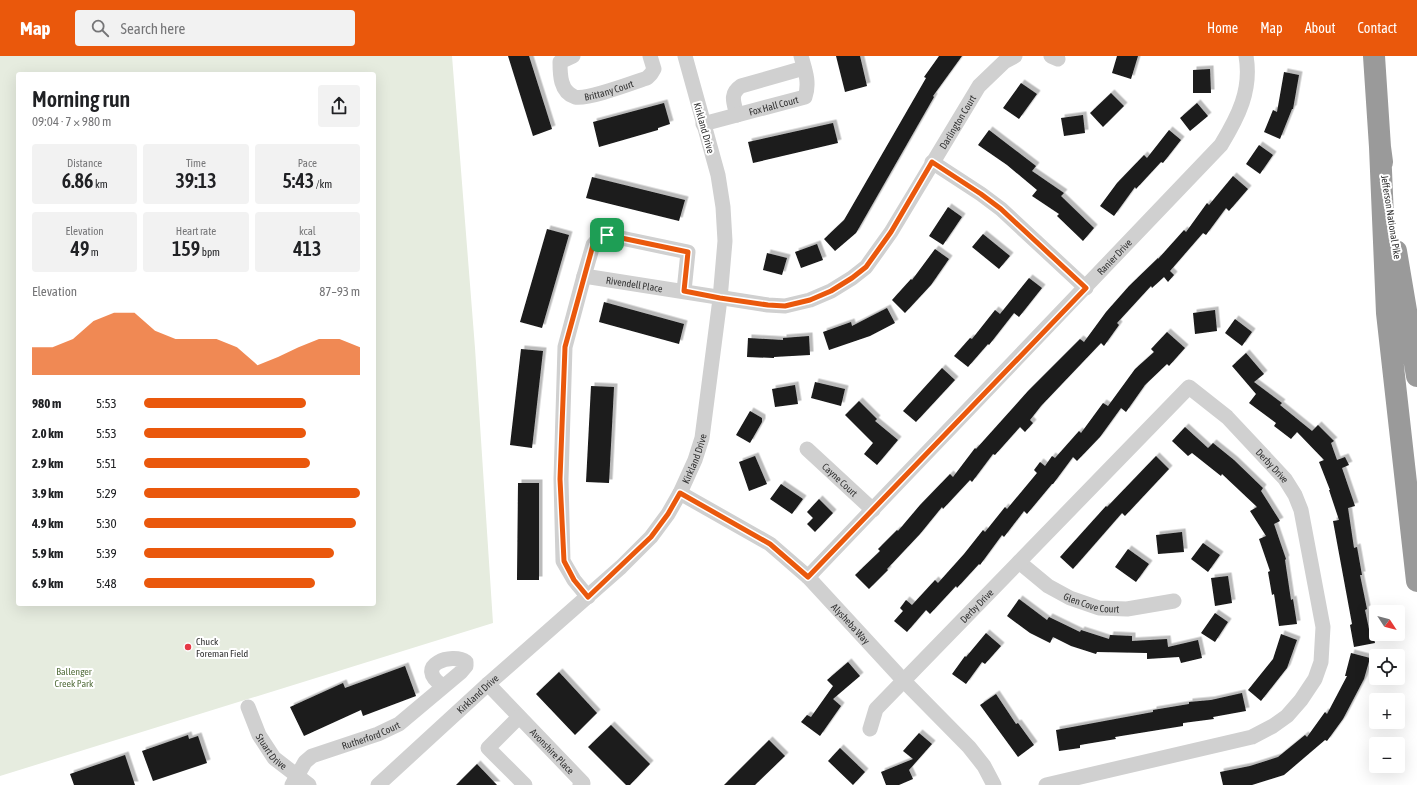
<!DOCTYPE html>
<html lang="en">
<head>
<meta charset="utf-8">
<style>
  :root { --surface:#fff; --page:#f2f2f2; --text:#202124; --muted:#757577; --accent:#ea580c }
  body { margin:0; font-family:"Asap Condensed",sans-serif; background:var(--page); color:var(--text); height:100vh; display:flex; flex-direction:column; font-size:15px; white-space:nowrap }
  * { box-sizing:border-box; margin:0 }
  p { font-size:13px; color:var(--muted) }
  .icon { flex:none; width:22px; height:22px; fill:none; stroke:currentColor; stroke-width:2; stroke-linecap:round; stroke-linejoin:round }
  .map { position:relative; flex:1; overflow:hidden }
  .details { position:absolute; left:16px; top:16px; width:360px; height:534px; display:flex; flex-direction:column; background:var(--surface); border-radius:4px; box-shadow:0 4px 16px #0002 }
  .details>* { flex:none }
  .needle { width:26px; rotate:126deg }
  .buttons { position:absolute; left:1369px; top:549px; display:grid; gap:8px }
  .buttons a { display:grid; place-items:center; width:36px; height:36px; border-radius:4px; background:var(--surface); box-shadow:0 4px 16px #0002; font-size:20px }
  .pin { position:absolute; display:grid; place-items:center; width:34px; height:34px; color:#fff; margin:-17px; border-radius:8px; box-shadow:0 2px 6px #0006 }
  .round { display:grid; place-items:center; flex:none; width:42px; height:42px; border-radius:4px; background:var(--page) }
  .overview { display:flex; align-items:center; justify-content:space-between; height:68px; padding:0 16px }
  h1 { font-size:22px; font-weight:600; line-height:30px }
  .figures { display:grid; grid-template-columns:repeat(3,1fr); gap:6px; height:68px; padding:4px 16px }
  .figures div { display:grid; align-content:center; border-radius:4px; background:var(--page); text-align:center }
  .figures b { font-size:20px; font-weight:600 }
  .figures small { font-size:11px; font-weight:400 }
  .figures p { font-size:11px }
  .chart { height:112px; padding:8px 16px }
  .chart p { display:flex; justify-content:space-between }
  .chart svg { width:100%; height:72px; margin-top:4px; fill:var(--accent); opacity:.7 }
  ul { padding:0 16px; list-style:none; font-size:13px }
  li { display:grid; grid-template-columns:64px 48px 1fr; align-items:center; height:30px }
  li i { height:10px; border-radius:5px; background:var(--accent) }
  header { display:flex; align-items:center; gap:24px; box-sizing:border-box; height:56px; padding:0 20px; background:var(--accent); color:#fff }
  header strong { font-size:19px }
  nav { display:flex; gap:22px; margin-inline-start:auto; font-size:14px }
  .search { width:280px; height:36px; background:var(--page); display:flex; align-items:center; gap:10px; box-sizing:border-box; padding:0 14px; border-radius:4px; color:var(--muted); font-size:15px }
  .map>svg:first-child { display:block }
  .green { fill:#e6ecdf; fill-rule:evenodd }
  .building { fill:#1a1a1a; filter:url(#shadow) }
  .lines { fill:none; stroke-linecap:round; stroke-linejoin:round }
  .minor { stroke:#d0d0d0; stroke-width:15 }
  .highway { stroke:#9a9a9a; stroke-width:22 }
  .route-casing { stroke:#fff; stroke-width:8 }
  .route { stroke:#ea580c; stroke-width:5 }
  .poi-dot { fill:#e63946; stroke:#fff; stroke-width:1.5 }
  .labels { text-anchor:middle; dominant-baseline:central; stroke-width:4; stroke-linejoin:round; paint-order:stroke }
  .street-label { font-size:10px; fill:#333; stroke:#fff }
  .poi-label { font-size:10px; fill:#333; stroke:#fff; text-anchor:start }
  .park-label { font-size:10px; fill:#56703f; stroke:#fff }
</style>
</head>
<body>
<header>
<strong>Map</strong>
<div class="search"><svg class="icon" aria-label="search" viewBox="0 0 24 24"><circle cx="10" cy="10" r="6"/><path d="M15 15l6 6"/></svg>Search here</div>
<nav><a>Home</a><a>Map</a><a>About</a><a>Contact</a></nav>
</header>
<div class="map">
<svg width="1417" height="729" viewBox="0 0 1417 729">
  <defs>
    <filter id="shadow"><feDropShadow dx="3.5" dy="-3.5" stdDeviation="0" flood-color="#0004"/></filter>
  </defs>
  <rect width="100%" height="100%" fill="#fff"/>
  <path class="green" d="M0,0H452L475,292L493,567L0,720ZM18,18H374V548H18Z"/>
  <path class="building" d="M508,0H529L552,73L533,80Z
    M836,0H860L867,30L845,36Z
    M939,0H962L933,40L934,41L856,177L835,195L824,183L844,164L926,22L924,21Z
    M1117,0H1138L1131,23L1112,17Z
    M1210,13L1211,37H1193V14Z
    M1284,16L1299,19L1293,53H1292L1280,83L1264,76L1273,54L1277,56Z
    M1021,27L1037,38L1019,63L1003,52Z
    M1111,37L1124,50L1103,71L1090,57Z
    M664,47L670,68L658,72V74L599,91L593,66Z
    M1197,47L1208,60L1190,75L1180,62Z
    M1083,59L1085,77L1064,80L1061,62Z
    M833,67L838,87L753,107L748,86Z
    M989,74L1036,110L1032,115L1064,137L1061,140L1094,172L1083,185L1057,160L1059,158L1032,140L1037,134L1007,109L978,89Z
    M1169,74L1181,84L1163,107L1161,106L1136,133L1135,131L1114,160L1100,150L1117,127L1144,99L1147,102Z
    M1259,89L1273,99L1260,118L1246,108Z
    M1233,120L1248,133L1229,155L1226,152L1206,179L1203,177L1170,215L1174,219L1168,226L1164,221L1152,232L1151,230L1117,267L1119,269L1104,290L1101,287L1041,350L1030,364L1033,367L1025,376L1020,371L995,399L993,398L972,426L970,424L943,453L942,451L920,478L887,513L888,514L869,533L855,519L880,495L878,493L897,474L898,475L920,449L950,418L953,421L975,392L976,393L1028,335L1080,283L1084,286L1106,256L1129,230L1158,202V203L1184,174L1186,176L1207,147L1209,149Z
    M592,121L685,144L679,165L586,142Z
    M948,151L962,161L943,189L929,180Z
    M547,173L569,179L542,272L520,266Z
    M983,178L1010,200L999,213L972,191Z
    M817,188L823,204L801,212L795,196Z
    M935,193L949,203L931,229L905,257L892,244L911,223L912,224Z
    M767,197L787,202L782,219L763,214Z
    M1029,222L1042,232L1019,261L1014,257L989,289L988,288L968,311L954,300L970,282L972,283L995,254L1000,258Z
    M604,246L684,268L679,288L599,266Z
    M887,252L895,267L870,280L829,294L823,276L851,266L852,270Z
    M1215,254L1217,275L1195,278L1193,257Z
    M1235,263L1252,276L1242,290L1225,277Z
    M1167,276L1185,292L1169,310L1167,308L1145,329L1126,356L1121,352L1100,381L1077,405L1073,401L1053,428H1052L1027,458L1024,455L1004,481L1002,479L980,509L979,508L957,532L956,530L930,558L926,554L907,576L894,565L903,555L900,552L906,544L912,549L935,524L938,527L964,498L983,474L985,476L1005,451L1007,453L1037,417L1034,414L1040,406L1045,410L1052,400L1055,402L1079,375L1081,377L1103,347L1108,350L1135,313L1154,296L1151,293Z
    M809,280L810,299L774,301V302L747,301L748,282L783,284V282Z
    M521,293L543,295L532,392L510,389Z
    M1246,297L1264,318L1254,326L1282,347L1280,349L1312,375L1318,369L1334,385L1331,387L1337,404L1345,401L1349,409L1342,412L1355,450L1348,452L1354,492L1357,491L1362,519H1360L1367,553L1365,554L1370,578H1373L1375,587L1354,591L1350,569L1352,568L1333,465L1339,464L1329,434H1330L1319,406L1324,404L1297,376L1291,383L1274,370L1276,367L1249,347L1256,338L1232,310Z
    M942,312L955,324L916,366L903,355Z
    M815,326L845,333L841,350L811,342Z
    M795,329L798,348L775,351L772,333Z
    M591,330L614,331L609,427L586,426Z
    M859,345L877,363L875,365L898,384L877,409L864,398L873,387L845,359Z
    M750,355L762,362V366L750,387L736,379Z
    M1185,371L1208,392L1213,387L1234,404L1263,432L1261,435L1280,465L1274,468L1286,503L1285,504L1291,544L1293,543L1297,568L1279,570L1274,538L1272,539L1268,516L1270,515L1259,483L1266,480L1250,455L1257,451L1222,418L1221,420L1192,397L1188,400L1172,385Z
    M755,400L767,428L749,435L739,406Z
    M1156,400L1169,413L1125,460L1122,457L1073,513L1060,501L1106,450L1107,451Z
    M518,427H539V524H517Z
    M781,428L803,443L792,458L770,443Z
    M819,443L833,457L815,476L807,468L813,462L807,456Z
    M1182,476L1184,496L1158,498L1156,479Z
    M1203,487L1220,499L1208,516L1191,503Z
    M1128,493L1149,508L1136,526L1115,511Z
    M1228,520L1232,547L1215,550L1211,522Z
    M1019,543L1047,564L1049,561L1080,576L1081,574L1109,583L1110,579L1132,580V585L1167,583L1168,591L1198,584L1202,602L1181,607L1179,601L1147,603V597L1097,596L1096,598L1071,590L1053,581L1050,587L1030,577L1007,560Z
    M1215,557L1228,566L1215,586L1201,577Z
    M986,577L1001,590L985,608L982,606L966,628L952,618L965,600L966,601Z
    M1281,578L1297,584L1287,612L1261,645L1248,634L1273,603Z
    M1351,597L1370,602L1364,623L1343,663L1327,685L1325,684L1284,719L1252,729H1223L1220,716L1250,710L1278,701L1305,679L1307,681L1325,656L1327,658L1347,620H1345Z
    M848,606L860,620L833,643L841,650L820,680L801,666L807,659L811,661L833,630L827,624Z
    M405,610L416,640L363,660L361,654L304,680L290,651L343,627L345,632Z
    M559,616L597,657L575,679L536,638Z
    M1242,637L1246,655L1213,661L1214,663L1183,667V670L1115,681L1116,683L1080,689V692L1059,695L1056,674L1153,656V654L1189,648V646L1211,644Z
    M996,638L1016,668L1018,667L1034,689L1018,701L980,649Z
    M611,669L650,708L630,729H626L588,691Z
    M919,677L932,688L909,714L913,723L899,729H886L881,716L913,703L903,695Z
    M188,679L189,683L198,680L207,707L153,725L142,695Z
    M769,684L785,700L755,729H724Z
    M840,692L865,716L853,729L828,705Z
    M125,699L135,729H74L70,718Z
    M477,708L497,729H456Z"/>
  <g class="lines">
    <g class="minor">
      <path id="s1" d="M573,0L560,6C560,18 560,36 575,41C587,44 632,27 647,22L651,18L654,13L650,0"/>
      <path d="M1051,0L1058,3"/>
      <path d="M737,59C734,47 729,38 741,30L804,12"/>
      <path id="s2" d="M703,68L805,41C810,27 805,14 801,0"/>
      <path d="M932,106L981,138L1001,153L1086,232"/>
      <path d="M584,220L565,291L561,423L563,505L574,524L588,541"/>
      <path id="s3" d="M684,235L688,196L607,179L599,182L593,189L584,220L768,249L785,250L810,244L831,235L852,222L866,211L891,176L979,30L1004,6L1015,0"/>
      <path id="s4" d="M807,393L873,454"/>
      <path id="s5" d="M680,437L770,488L808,521L903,624L969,691L984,710L994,729"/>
      <path id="s6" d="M1019,506L1048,530L1070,542L1099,552L1127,553L1174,545"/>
      <path id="s7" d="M808,521L1221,89C1238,61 1252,34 1246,0"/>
      <path id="s8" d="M488,628L583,727L580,729"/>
      <path id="s9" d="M248,651L259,679L274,702L309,729"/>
      <path d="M519,661L488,692L525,729"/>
      <path id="s10" d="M870,673L876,653L1189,331L1227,361L1285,423L1295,439L1301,454L1323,571L1321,606L1315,623L1301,644L1287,660L1273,670L1252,681L1046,729"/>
      <path id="s11" d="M292,729L305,706L312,700L378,678L399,668L461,616L466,610V606C453,596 412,609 443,630"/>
      <path id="s12" d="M378,729L488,628L621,511L651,481L668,458L680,437L695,404L702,382L720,243L725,185L723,151L718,119L685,0"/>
    </g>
    <path class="highway" d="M1374,0L1380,91L1382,106
      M1380,91L1387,257L1417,525
      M1396,195L1417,320"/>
  </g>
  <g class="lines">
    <defs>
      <path id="route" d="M932,106L981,138L1001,153L1086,232L808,521L770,488L680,437L668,458L651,481L588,541L574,524L564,505L560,423L565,291L593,189L599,182L607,179L688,196L684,235L720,242L768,249L785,250L810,244L831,235L852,222L866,211L891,176Z"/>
    </defs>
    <use href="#route" class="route-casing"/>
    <use href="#route" class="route"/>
  </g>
  <circle class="poi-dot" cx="188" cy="591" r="4"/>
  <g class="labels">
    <g class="street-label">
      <text stroke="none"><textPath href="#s1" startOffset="90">Brittany Court</textPath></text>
      <text stroke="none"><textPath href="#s2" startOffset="73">Fox Hall Court</textPath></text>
      <text stroke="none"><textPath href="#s3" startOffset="638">Darlington Court</textPath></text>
      <text transform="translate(704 72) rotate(74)">Kirkland Drive</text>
      <text transform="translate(1391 161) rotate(81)">Jefferson National Pike</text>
      <text stroke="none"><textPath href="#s7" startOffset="443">Ranier Drive</textPath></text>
      <text stroke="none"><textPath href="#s3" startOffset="223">Rivendell Place</textPath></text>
      <text stroke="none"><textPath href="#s12" startOffset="459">Kirkland Drive</textPath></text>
      <text stroke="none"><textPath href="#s10" startOffset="585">Derby Drive</textPath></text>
      <text stroke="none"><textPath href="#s4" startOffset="45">Cayne Court</textPath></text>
      <text stroke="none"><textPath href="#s6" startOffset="85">Glen Cove Court</textPath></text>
      <text stroke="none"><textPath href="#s10" startOffset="165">Derby Drive</textPath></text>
      <text stroke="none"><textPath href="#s5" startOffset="217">Alysheba Way</textPath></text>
      <text stroke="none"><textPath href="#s12" startOffset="135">Kirkland Drive</textPath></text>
      <text stroke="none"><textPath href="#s11" startOffset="98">Rutherford Court</textPath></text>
      <text stroke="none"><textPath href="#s9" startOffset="51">Stuart Drive</textPath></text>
      <text stroke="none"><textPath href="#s8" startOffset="93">Avonshire Place</textPath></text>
    </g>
    <g class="poi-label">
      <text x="196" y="585">Chuck<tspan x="196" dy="12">Foreman Field</tspan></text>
    </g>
    <g class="park-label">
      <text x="74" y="615">Ballenger<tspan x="74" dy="12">Creek Park</tspan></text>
    </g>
  </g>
</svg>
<div class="buttons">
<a><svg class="needle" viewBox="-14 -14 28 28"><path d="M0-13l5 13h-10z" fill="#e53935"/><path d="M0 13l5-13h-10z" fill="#757577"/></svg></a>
<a><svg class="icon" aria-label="locate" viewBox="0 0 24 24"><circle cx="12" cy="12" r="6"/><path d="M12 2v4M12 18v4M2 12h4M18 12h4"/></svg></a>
<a>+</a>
<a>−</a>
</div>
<div class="pin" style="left:607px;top:179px;background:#1e9e55"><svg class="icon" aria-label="arrive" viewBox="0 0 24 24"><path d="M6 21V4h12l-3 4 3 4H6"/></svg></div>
<section class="details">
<div class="overview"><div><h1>Morning run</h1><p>09:04 · 7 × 980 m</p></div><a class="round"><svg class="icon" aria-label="share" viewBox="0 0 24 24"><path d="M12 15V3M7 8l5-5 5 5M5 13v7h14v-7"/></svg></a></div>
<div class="figures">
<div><p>Distance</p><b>6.86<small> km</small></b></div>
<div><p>Time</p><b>39:13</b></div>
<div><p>Pace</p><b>5:43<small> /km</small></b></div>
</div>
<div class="figures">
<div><p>Elevation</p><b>49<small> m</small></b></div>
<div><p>Heart rate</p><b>159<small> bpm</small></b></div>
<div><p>kcal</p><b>413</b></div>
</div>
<div class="chart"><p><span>Elevation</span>87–93 m</p>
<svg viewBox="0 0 160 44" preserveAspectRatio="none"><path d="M0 44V27L10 27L20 22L30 11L40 6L50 6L60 17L70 22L80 22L90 22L100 27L110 38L120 33L130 27L140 22L150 22L160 27V44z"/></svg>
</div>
<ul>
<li><b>980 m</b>5:53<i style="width:75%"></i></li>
<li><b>2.0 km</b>5:53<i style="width:75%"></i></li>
<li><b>2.9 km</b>5:51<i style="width:77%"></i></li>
<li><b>3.9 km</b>5:29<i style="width:100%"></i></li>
<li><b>4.9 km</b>5:30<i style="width:98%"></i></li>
<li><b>5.9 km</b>5:39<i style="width:88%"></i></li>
<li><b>6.9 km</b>5:48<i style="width:79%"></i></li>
</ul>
</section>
</div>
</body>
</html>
